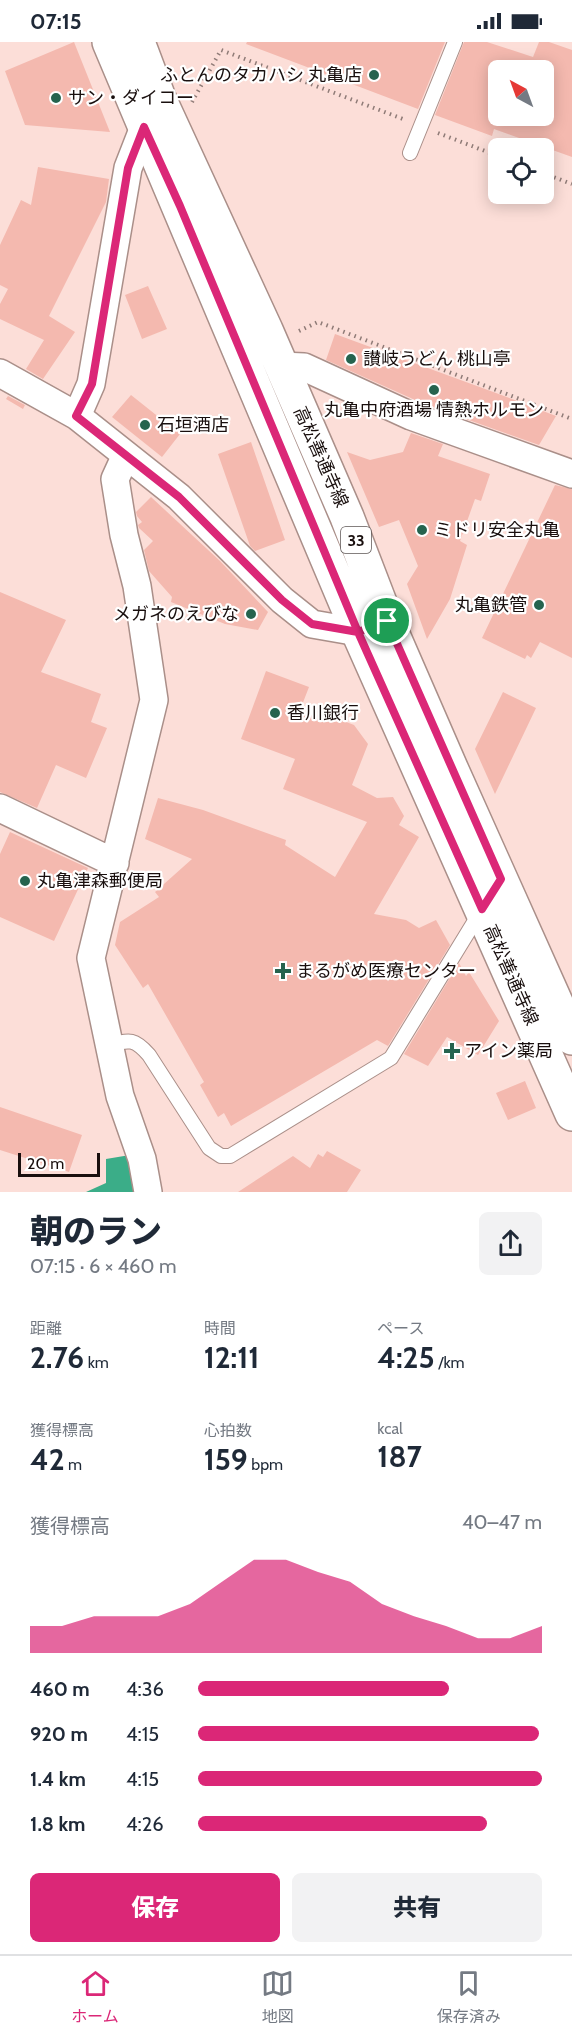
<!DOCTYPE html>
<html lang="ja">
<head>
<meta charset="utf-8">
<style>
  :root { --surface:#fff; --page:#f2f2f3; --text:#1f2937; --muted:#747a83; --line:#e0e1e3; --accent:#db2777 }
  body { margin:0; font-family:Cabin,"Noto Sans JP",sans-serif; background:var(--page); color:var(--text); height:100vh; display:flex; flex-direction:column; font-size:22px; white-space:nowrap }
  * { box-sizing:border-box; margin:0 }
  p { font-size:20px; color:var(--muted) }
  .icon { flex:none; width:33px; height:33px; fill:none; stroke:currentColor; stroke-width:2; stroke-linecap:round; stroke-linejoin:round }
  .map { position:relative; height:1150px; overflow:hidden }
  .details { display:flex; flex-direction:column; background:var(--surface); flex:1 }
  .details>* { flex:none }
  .needle { width:39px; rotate:319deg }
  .controls { position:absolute; left:488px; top:18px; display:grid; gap:12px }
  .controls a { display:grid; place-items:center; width:66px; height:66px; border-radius:9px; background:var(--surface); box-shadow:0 3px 15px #0003; font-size:30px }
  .scale { position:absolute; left:18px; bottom:15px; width:82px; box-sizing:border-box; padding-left:6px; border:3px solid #190f0e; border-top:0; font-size:16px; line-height:21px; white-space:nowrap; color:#190f0e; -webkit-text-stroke:4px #fff; paint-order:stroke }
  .pin { position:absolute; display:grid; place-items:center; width:51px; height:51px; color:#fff; margin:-26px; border:3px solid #fff; border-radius:50%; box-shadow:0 2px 6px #0007 }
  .round { display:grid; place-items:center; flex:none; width:63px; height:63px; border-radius:9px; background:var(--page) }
  .overview { display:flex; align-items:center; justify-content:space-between; height:102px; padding:0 30px }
  h1 { font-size:33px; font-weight:800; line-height:45px }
  .metrics { display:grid; grid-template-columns:repeat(3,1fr); gap:9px; height:102px; padding:6px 30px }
  .metrics div { display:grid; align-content:center }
  .metrics b { font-size:30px; font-weight:800 }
  .metrics small { font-size:16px; font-weight:400 }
  .metrics p { font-size:16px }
  .chart { height:168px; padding:12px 30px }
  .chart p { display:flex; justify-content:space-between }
  .chart svg { width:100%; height:108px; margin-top:6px; fill:var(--accent); opacity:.7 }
  .action { display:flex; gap:12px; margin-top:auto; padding:12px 30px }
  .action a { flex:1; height:69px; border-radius:9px; background:var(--accent); color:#fff; font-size:24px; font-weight:800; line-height:69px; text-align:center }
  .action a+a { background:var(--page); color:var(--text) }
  ul { padding:0 30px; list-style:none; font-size:20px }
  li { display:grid; grid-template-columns:96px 72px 1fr; align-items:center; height:45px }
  li i { height:15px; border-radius:8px; background:var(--accent) }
  .status { display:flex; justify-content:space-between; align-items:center; height:42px; padding:0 30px; background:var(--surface); direction:ltr }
  .status svg { height:16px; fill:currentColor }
  .dock { display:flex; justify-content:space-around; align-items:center; height:84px; border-top:2px solid var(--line); background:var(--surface); font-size:16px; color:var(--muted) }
  .dock a { display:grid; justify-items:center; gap:3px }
  .dock .selected { color:var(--accent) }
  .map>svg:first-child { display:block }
  .water { fill:#3bad88 }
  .building { fill:#f4b9af; fill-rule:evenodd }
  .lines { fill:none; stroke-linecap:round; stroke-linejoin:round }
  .lane-casing { stroke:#aa8f89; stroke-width:16 }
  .street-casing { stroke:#aa8f89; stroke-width:30 }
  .primary-casing { stroke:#aa8f89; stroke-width:36 }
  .path { stroke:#8f7b77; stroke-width:4; stroke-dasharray:1.5 4.5; stroke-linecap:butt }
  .lane { stroke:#fff; stroke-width:14 }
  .street { stroke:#fff; stroke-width:27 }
  .primary { stroke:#fff; stroke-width:33 }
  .route-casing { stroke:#fff; stroke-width:12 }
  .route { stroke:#db2777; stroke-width:8 }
  .poi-dot { fill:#26634e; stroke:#fff; stroke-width:2 }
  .labels { text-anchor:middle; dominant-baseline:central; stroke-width:4.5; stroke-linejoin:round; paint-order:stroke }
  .shield { fill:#fff; stroke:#5e5756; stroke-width:1.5 }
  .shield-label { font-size:16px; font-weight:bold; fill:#190f0e }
  .poi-label { font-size:18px; fill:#190f0e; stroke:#fff; text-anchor:start }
  .street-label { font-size:18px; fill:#190f0e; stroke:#fff }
</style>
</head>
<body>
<div class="status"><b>07:15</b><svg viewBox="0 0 49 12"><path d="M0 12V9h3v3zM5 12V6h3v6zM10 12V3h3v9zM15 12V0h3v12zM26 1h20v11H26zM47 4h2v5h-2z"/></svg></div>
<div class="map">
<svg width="572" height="1150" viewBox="0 0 572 1150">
  <rect width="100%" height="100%" fill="#fcded8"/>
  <path class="water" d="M130,1113L141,1150H86L106,1141V1117Z"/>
  <path class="building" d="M74,0L110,90L25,83L5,29Z
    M247,0H445L418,67L246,2Z
    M464,0H487L533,15L539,0H549L572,8V115L494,87L492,94L435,73ZM498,28H543V74H498Z
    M38,125L109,137L106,160L49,274L75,290L43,337L26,327L44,298L0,277V262L8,247L0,243V203L21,158L31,163Z
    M148,244L167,287L142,297L125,253Z
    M335,292L496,351L556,374L539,403L424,362L326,318Z
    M131,353L180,392L162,415L112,375Z
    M8,354L25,363L23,367L6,357Z
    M411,391L443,402L438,414L490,432L481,459L475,457L460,499L467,503L450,557L427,597L407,542L418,524L399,478L379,485L347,410L370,418L403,410Z
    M251,400L285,498L255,509L250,504L218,412Z
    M555,443L572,447V616L540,600L531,616L527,613L525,617L482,596Z
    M151,455L220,519L268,570L258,588L225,582L171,560L172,555L149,529L144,508L153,499L139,486L138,483L142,480L137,474L136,470Z
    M0,550L66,578L41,630L101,652L91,680L107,686L86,736L56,723L37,766L0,750Z
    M266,629L309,645L302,663L354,683L368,702L352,743L377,756L393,755L404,774L399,783L419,795L374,872L406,878L419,886L436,878L450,903L388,1004L377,998L231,1084L224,1071L218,1075L200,1043L204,1040L148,942L143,946L115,903L120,880L159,855L155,850L192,817L145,797L158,756L203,768L286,798L285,803L335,835L367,780L283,747L295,717L241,697Z
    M503,650L536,666L495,752L475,707Z
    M10,790L88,826L54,899L0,875V812Z
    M459,921L466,934L469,930L499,979L478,1013L447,995L428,1024L404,1012Z
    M525,1039L536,1066L508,1078L496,1051Z
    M0,1065L82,1093L69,1130L0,1108Z
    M327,1109L361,1128L347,1150H238L293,1114L310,1126L318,1112L323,1115Z"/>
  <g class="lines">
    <defs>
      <path id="lane" d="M410,111L455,0
        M109,1003C130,997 135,997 149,1013L209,1106L221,1114H230L391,1016L481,869"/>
      <path id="street" d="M281,324L304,325L411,374L572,432
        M0,331L77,374L179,455L282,558L312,582L358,590L375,584
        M77,374L91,342L128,126L144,85
        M126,413L115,437L124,493L137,544L154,658L91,916L120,1054L142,1117L148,1150
        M0,766L115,821"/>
      <path id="primary" d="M109,0L358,590L572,1072
        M138,0L159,56L266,288L347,475L387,579L451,726L572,996"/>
    </defs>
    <use href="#lane" class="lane-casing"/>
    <use href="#street" class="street-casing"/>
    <use href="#primary" class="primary-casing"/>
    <path class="path" d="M192,60L221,8L403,77
      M438,91L498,114
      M543,131L572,142
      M299,289L318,280L572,377"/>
    <use href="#lane" class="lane"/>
    <use href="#street" class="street"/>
    <use href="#primary" class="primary"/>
  </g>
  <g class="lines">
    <defs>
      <path id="route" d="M387,579L358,590L312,582L282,558L179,455L76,374L92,342L128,126L144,85L180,164L358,590L482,867L501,837L387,579"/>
    </defs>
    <use href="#route" class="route-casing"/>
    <use href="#route" class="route"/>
  </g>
  <g class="poi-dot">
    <circle cx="374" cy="33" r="6"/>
    <circle cx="56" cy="56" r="6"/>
    <circle cx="351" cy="317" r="6"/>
    <circle cx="434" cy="348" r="6"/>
    <circle cx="145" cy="383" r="6"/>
    <circle cx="422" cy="488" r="6"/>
    <circle cx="539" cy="563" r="6"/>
    <circle cx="251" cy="572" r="6"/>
    <circle cx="275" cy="671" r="6"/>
    <circle cx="25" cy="839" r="6"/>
    <path d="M280 920h6v6h6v6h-6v6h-6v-6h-6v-6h6z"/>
    <path d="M449 1000h6v6h6v6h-6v6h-6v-6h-6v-6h6z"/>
  </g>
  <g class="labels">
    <rect class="shield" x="341" y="485" width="30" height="26" rx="4.5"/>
    <g class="shield-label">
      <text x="356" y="498">33</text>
    </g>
    <g class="poi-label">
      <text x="362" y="33" text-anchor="end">ふとんのタカハシ 丸亀店</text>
      <text x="68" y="56">サン・ダイコー</text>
      <text x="363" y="317">讃岐うどん 桃山亭</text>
      <text x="434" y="368" text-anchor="middle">丸亀中府酒場 情熱ホルモン</text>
      <text x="157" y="383">石垣酒店</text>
      <text x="434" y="488">ミドリ安全丸亀</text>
      <text x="527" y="563" text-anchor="end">丸亀鉄管</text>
      <text x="239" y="572" text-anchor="end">メガネのえびな</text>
      <text x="287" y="671">香川銀行</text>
      <text x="37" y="839">丸亀津森郵便局</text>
      <text x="296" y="929">まるがめ医療センター</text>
      <text x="464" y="1009">アイン薬局</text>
    </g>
    <g class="street-label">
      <text transform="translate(321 415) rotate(66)">高松善通寺線</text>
      <text transform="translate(511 933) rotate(66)">高松善通寺線</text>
    </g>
  </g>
</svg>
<div class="controls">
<a><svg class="needle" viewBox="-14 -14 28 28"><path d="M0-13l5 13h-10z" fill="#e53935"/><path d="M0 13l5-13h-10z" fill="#747a83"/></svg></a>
<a><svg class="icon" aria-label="locate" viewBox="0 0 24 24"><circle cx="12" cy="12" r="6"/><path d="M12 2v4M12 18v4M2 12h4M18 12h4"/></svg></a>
</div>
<div class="scale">20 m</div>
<div class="pin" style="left:387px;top:579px;background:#1e9e55"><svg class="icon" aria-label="arrive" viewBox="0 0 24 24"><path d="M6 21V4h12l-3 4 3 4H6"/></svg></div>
</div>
<section class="details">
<div class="overview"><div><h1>朝のラン</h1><p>07:15 · 6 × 460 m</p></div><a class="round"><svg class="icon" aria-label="share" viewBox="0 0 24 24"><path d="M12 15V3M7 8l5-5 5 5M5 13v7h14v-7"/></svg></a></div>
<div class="metrics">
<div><p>距離</p><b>2.76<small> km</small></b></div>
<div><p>時間</p><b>12:11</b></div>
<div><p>ペース</p><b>4:25<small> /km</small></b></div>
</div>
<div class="metrics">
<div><p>獲得標高</p><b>42<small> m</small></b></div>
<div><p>心拍数</p><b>159<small> bpm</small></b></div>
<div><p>kcal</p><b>187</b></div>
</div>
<div class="chart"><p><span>獲得標高</span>40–47 m</p>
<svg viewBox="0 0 160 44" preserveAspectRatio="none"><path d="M0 44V33L10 33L20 29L30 29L40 29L50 24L60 15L70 6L80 6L90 11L100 15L110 24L120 29L130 33L140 38L150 38L160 33V44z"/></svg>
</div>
<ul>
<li><b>460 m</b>4:36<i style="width:73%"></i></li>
<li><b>920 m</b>4:15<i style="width:99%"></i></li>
<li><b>1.4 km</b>4:15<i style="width:100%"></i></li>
<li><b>1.8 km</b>4:26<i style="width:84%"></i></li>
</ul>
<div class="action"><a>保存</a><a>共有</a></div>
</section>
<nav class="dock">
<a class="selected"><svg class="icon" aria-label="home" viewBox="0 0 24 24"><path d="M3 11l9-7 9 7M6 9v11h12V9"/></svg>ホーム</a>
<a><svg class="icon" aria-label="map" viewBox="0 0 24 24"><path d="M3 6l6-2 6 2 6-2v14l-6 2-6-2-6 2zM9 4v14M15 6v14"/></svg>地図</a>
<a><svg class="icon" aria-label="saved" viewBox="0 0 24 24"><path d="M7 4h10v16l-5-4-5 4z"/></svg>保存済み</a>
</nav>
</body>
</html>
